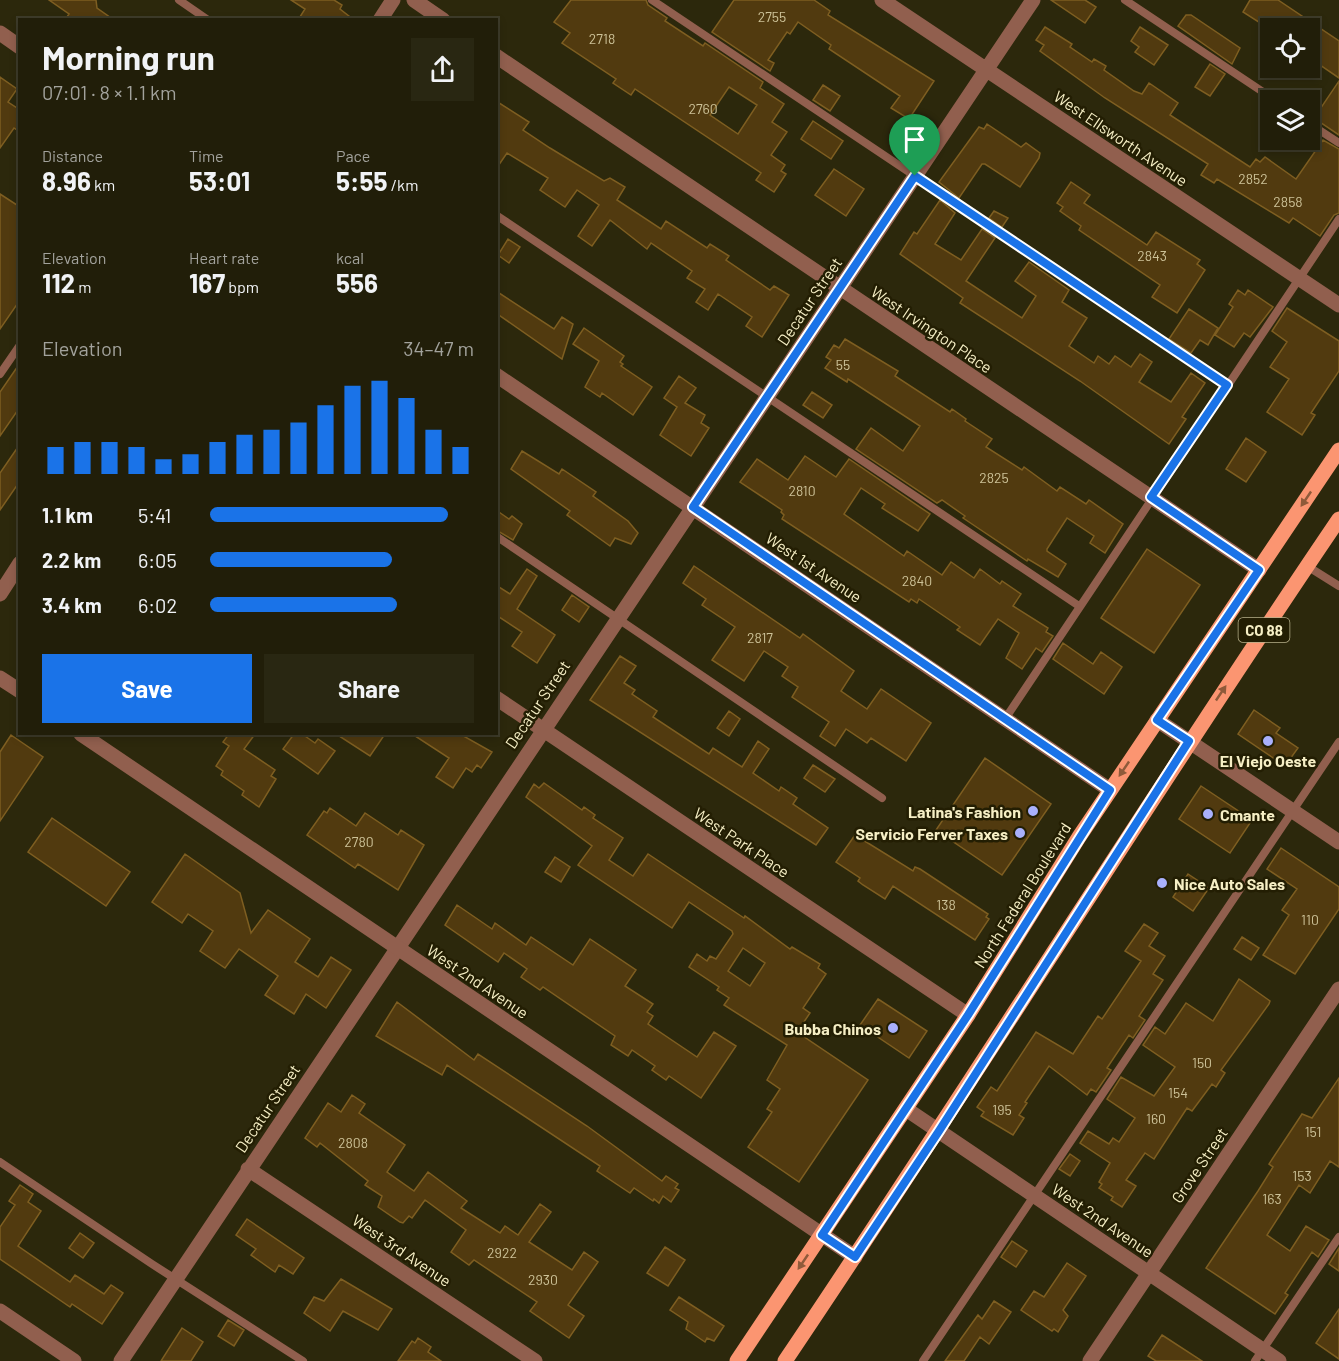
<!DOCTYPE html>
<html lang="en">
<head>
<meta charset="utf-8">
<style>
  :root { --surface:#211e09; --page:#292712; --text:#f1f3f6; --muted:#a2a29c; --line:#3e3c2a; --accent:#1a73e8 }
  body { margin:0; font-family:Barlow,sans-serif; background:var(--page); color:var(--text); height:100vh; display:flex; flex-direction:column; font-size:22px; white-space:nowrap }
  * { box-sizing:border-box; margin:0 }
  p { font-size:20px; color:var(--muted) }
  .icon { flex:none; width:33px; height:33px; fill:none; stroke:currentColor; stroke-width:2; stroke-linecap:round; stroke-linejoin:round }
  .map { position:relative; flex:1; overflow:hidden }
  .panel { position:absolute; left:18px; top:18px; width:480px; height:717px; display:flex; flex-direction:column; background:var(--surface); border-radius:0px; box-shadow:0 3px 9px #0003,0 0 0 2px var(--line) }
  .panel>* { flex:none }
  .tools { position:absolute; left:1260px; top:18px; display:grid; gap:12px }
  .tools a { display:grid; place-items:center; width:60px; height:60px; border-radius:0px; background:var(--surface); box-shadow:0 3px 9px #0003,0 0 0 2px var(--line); font-size:30px }
  .pin { position:absolute; display:grid; place-items:center; width:51px; height:51px; color:#fff; margin:-62px -26px; border-radius:50% 50% 50% 0; rotate:-45deg; box-shadow:0 0 6px #0007 }
  .pin .icon { rotate:45deg }
  .round { display:grid; place-items:center; flex:none; width:63px; height:63px; border-radius:0px; background:var(--page) }
  .summary { display:flex; align-items:center; justify-content:space-between; height:102px; padding:0 24px }
  h1 { font-size:33px; font-weight:700; line-height:45px }
  .stats { display:grid; grid-template-columns:repeat(3,1fr); gap:9px; height:102px; padding:6px 24px }
  .stats div { display:grid; align-content:center }
  .stats b { font-size:26px; font-weight:700 }
  .stats small { font-size:16px; font-weight:400 }
  .stats p { font-size:16px }
  .chart { height:168px; padding:12px 24px }
  .chart p { display:flex; justify-content:space-between }
  .chart svg { width:100%; height:108px; margin-top:6px; stroke:var(--accent); stroke-width:6 }
  .cta { display:flex; gap:12px; margin-top:auto; padding:12px 24px }
  .cta a { flex:1; height:69px; border-radius:0px; background:var(--accent); color:#fff; font-size:24px; font-weight:700; line-height:69px; text-align:center }
  .cta a+a { background:var(--page); color:var(--text) }
  ul { padding:0 24px; list-style:none; font-size:20px }
  li { display:grid; grid-template-columns:96px 72px 1fr; align-items:center; height:45px }
  li i { height:15px; border-radius:8px; background:var(--accent) }
  .map>svg:first-child { display:block }
  .building { fill:#513a0f; stroke:#7e5e21; stroke-width:1.5; fill-rule:evenodd }
  .lines { fill:none; stroke-linecap:round; stroke-linejoin:round }
  .service { stroke:#915f4e; stroke-width:8 }
  .minor { stroke:#915f4e; stroke-width:15 }
  .tertiary { stroke:#915f4e; stroke-width:15 }
  .primary { stroke:#fb9571; stroke-width:15 }
  .oneway { fill:#8f5a3a }
  .route-casing { stroke:#fff; stroke-width:12 }
  .route { stroke:#1a73e8; stroke-width:8 }
  .poi-dot { fill:#a9b0fc; stroke:#231e03; stroke-width:2 }
  .labels { text-anchor:middle; dominant-baseline:central; stroke-width:5; stroke-linejoin:round; paint-order:stroke }
  .number-label { font-size:14px; fill:#cdc298 }
  .shield { fill:#231e03; stroke:#b7b08b; stroke-width:1.5 }
  .shield-label { font-size:15px; font-weight:bold; fill:#f6efc5 }
  .street-label { font-size:16px; fill:#f6efc5; stroke:#231e03 }
  .poi-label { font-size:16px; font-weight:bold; fill:#f6efc5; stroke:#231e03; text-anchor:end }
</style>
</head>
<body>
<div class="map">
<svg width="1339" height="1361" viewBox="0 0 1339 1361">
  <rect width="100%" height="100%" fill="#2c280c"/>
  <path class="building" d="M49,0H96L97,8L114,20H65L69,14Z
    M291,0H334L342,5L340,9L354,20H298L305,9Z
    M571,0H646L648,5L667,18L665,21L703,46L705,43L763,82L760,88L784,104L772,122L787,132L771,155L785,165L781,171L786,174L774,192L756,180L761,173L635,89L631,95L613,83L616,79L562,43L570,33L554,22ZM729,87L757,105L738,134L710,115Z
    M734,0H814L830,11L828,15L934,81L909,119L891,108L900,96L829,49L831,45L798,22L790,34L787,32L768,60L774,63L770,71L712,32Z
    M1051,0H1085L1096,7L1085,23Z
    M1250,0H1278L1339,41V78L1310,58V28H1268L1243,12Z
    M1186,15H1191L1240,48L1232,64L1178,26Z
    M1045,27L1072,44L1070,47L1092,62L1094,59L1106,66L1104,70L1134,91L1142,94L1149,83L1178,103L1170,115L1250,167L1256,159L1260,162L1265,157L1296,179L1323,140L1339,149V213L1334,215L1320,236L1293,218L1289,223L1217,179L1214,183L1201,175L1208,164L1105,98L1040,51L1044,45L1036,40Z
    M1140,27L1168,45L1154,65L1135,52L1139,47L1131,41Z
    M1210,64L1225,74L1210,96L1195,87Z
    M0,77L17,89L8,102L20,110V132L14,128L0,148Z
    M1339,81V135L1314,118Z
    M823,85L840,96L830,111L813,100Z
    M496,101L529,122L523,130L550,148L604,181L610,178L625,187L617,200L661,229L666,221L707,248L710,244L729,256L726,260L770,290L774,286L789,295L762,337L746,326L752,317L718,294L708,310L696,302L705,289L687,278L692,271L651,243L647,249L610,220L592,246L578,236L599,205L577,190L565,207L540,190L548,178L507,153L496,169Z
    M813,121L843,141L831,159L801,139Z
    M987,124L1021,147L1026,143L1040,153L1039,158L1020,187L985,164H982L959,198L939,182L979,127L984,129Z
    M834,169L864,189L846,216L815,195Z
    M1071,182L1090,195L1084,203L1147,245L1156,232L1200,260L1197,264L1205,270L1177,313L1152,297L1160,285L1079,230L1081,226L1060,211L1063,207L1057,203Z
    M0,194L20,207V300L0,329Z
    M940,200L955,213L935,244L961,260L982,229L995,238L966,281L1022,318L1036,296L1015,281L1029,262L1069,290L1062,302L1087,318L1069,346L1094,363L1098,356L1109,364L1115,356L1131,367L1140,354L1152,362L1139,382L1171,402L1191,373L1205,383L1182,417L1186,419L1169,444L1080,381L960,303L963,298L900,254L914,232L917,234Z
    M994,211L1008,218L1002,227L989,218Z
    M508,239L520,247L509,263L498,255Z
    M1238,290L1245,295L1248,290L1273,307L1250,337L1244,333L1234,347L1215,335L1233,307L1229,304Z
    M496,291L554,329L562,317L573,324L562,359L496,313Z
    M1287,308L1339,341V371L1311,413L1315,415L1302,435L1267,412L1289,379L1270,367L1287,342L1272,331Z
    M1189,309L1218,328L1208,345L1200,340L1191,353L1169,339Z
    M584,328L624,356L620,362L623,364L621,366L652,387L633,415L602,393L600,397L585,387L599,361L573,344Z
    M845,339L898,371L895,376L950,412L952,409L966,419L965,421L992,439L986,447L1022,470L1024,467L1057,491L1060,487L1086,504L1089,500L1123,524L1105,553L1090,543L1094,536L1067,518L1047,549V551L1066,564L1058,577L1028,559L1027,561L963,518L965,516L942,500L937,503L856,449L871,428L903,451L920,426L848,379L847,382L825,368L831,360L826,357L834,345L839,348Z
    M20,363V407L0,436V392Z
    M679,376L696,388L685,403L705,415L701,423L709,428L691,456L660,435L677,407L664,398Z
    M812,392L832,405L823,418L803,405Z
    M1246,438L1266,452L1246,482L1226,469Z
    M20,444V481L0,510V473Z
    M522,451L559,474L562,469L596,492L593,496L628,521L638,533L631,544L615,538L610,546L567,515L570,511L511,469Z
    M805,456L836,477L849,459L930,514L918,531L882,508L885,504L861,488L844,514L904,556L907,551L942,575L951,562L974,578L980,569L1000,584L1002,581L1021,594L1013,606L1048,628L1046,632L1053,636L1042,652L1036,648L1022,669L1006,658L1019,633L998,619L980,645L957,630L960,627L919,599L917,603L911,599L909,602L782,519L784,515L781,512L782,510L740,482L757,459L788,480Z
    M496,510L509,519L512,516L522,524L513,540L496,530Z
    M1147,549L1200,585L1154,653L1101,618Z
    M694,566L800,638L803,634L854,671L841,691L867,709L881,689L931,723L906,761L871,738L867,743L846,729L835,746L820,736L829,722L792,697L798,687L782,676L788,667L764,651L744,681L712,660L735,627L702,605L706,599L683,583Z
    M527,569L537,576L517,609L555,635L537,663L512,646L522,632L496,615V585L510,594Z
    M572,595L589,607L579,622L562,610Z
    M1063,643L1093,664L1101,652L1122,667L1104,694L1053,659Z
    M620,656L636,666L624,683L635,690L632,694L657,711L653,717L709,754L713,748L742,767L758,741L769,749L753,773L779,791L781,787L797,798L793,804L828,828L816,845L590,700Z
    M1254,710L1280,728L1276,733L1298,748L1285,766L1238,734Z
    M729,711L740,719L729,736L717,728Z
    M229,734H255L244,749L275,770L271,776L276,779L259,807L242,795L244,791L221,775L223,771L216,766L229,746L223,742Z
    M294,734H302L315,743L318,739L335,751L318,774L283,749Z
    M336,734H385L370,756Z
    M412,734H460L492,752L481,768L477,765L472,772L466,768L453,788L436,777L449,758Z
    M11,735L43,757L0,821V752Z
    M985,758L1051,804L1002,875L936,830Z
    M813,765L835,779L825,792L804,778Z
    M544,783L582,810L584,807L595,815L593,818L623,838L609,860L633,876L648,854L744,918L745,916L790,949L792,947L820,964L818,968L826,974L803,1008L810,1013L797,1032L868,1080L799,1182L748,1147L772,1112L767,1109L780,1089L767,1080L787,1045L724,1005L729,998L717,990L719,987L689,967L697,954L707,961L710,956L716,959L733,934L732,931L689,902L672,928L578,865L592,846L526,797L534,784L539,788ZM743,948L765,963L750,986L728,971Z
    M1201,786L1252,820L1230,853L1179,819Z
    M330,808L356,826L365,813L398,835L401,830L424,845L398,890L358,864L355,868L307,835L324,811L327,813Z
    M52,818L130,872L106,906L28,852Z
    M855,835L913,871L915,867L920,869L988,914L986,917L989,919L975,940L893,886L885,899L863,885L858,881L860,878L836,862Z
    M1281,848L1339,887V909L1295,974L1263,955L1289,915L1282,910L1297,889L1267,869Z
    M185,854L240,893L251,933L268,910L310,939L295,962L318,977L331,957L351,970L326,1008L306,994L294,1014L265,995L278,976L239,949L225,968L200,951L213,931L188,914L182,923L152,902Z
    M555,857L570,867L561,882L545,872Z
    M1188,874L1209,888L1193,911L1173,897Z
    M457,905L492,929L495,923L526,945L531,937L573,965L590,939L636,970L625,986L653,1004L647,1012L653,1016L648,1024L697,1057L714,1032L736,1046L701,1098L669,1076L666,1080L652,1070L655,1066L632,1050L628,1056L611,1045L615,1036L543,987L540,990L521,977L527,969L504,953L498,962L445,925Z
    M1144,924L1158,933L1149,946L1165,956L1153,974L1163,980L1139,1016L1145,1020L1133,1038L1129,1035L1107,1068L1111,1070L1096,1092L1091,1089L1087,1095L1049,1066L1025,1102L1027,1103L1019,1115L1024,1118L1013,1135L981,1116L984,1112L977,1107L991,1087L997,1091L1036,1032L1073,1054L1098,1016L1102,1019L1141,961L1125,951Z
    M1242,937L1259,948L1251,960L1234,949Z
    M1239,979L1270,1001L1269,1004L1221,1070L1225,1073L1216,1087L1212,1084L1192,1111L1187,1108L1154,1159L1145,1153L1126,1180L1136,1186L1122,1207L1111,1200L1113,1197L1099,1188L1102,1184L1099,1182L1110,1163L1080,1143L1088,1131L1109,1144L1113,1138L1119,1142L1135,1118L1107,1099L1121,1077L1154,1096L1175,1067L1143,1045L1155,1027L1165,1034L1186,1003L1213,1021Z
    M878,999L927,1031L909,1058L860,1025Z
    M397,1002L474,1060L478,1054L587,1126L662,1181L666,1176L678,1184L675,1188L679,1190L671,1202L663,1196L659,1203L654,1199L653,1201L634,1188L630,1193L597,1171L600,1166L447,1065L442,1075L376,1036Z
    M1339,1078V1167L1330,1161L1310,1193L1299,1185L1267,1235L1290,1251L1306,1226L1329,1240L1318,1257L1312,1252L1285,1293L1288,1295L1275,1314L1206,1268L1258,1191L1273,1167L1269,1164L1302,1114L1312,1118Z
    M352,1095L365,1104L359,1113L405,1145L387,1172L414,1191L428,1172L467,1201L461,1208L500,1233L505,1226L518,1235L540,1204L551,1212L529,1242L572,1270L584,1252L598,1262L568,1305L584,1316L569,1338L530,1311L537,1302L474,1260L469,1265L451,1252L466,1230L425,1200L412,1218L409,1216L403,1223L400,1222L378,1207L382,1196L365,1185L368,1181L320,1143L317,1147L305,1138L328,1103L341,1112Z
    M1070,1154L1080,1161L1070,1176L1059,1169Z
    M20,1185L33,1194L28,1202L41,1211L18,1246L70,1282L75,1275L104,1294L111,1285L123,1293L102,1324L72,1304L70,1307L0,1259V1227L15,1205L9,1201Z
    M247,1219L304,1258L293,1274L279,1265L275,1272L251,1255L256,1249L236,1235Z
    M80,1233L94,1243L83,1258L69,1248Z
    M1012,1241L1027,1251L1016,1267L1001,1257Z
    M665,1247L685,1260L668,1286L647,1273Z
    M1339,1248V1271L1329,1264Z
    M1067,1263L1086,1276L1063,1310L1068,1316L1058,1332L1054,1329L1052,1331L1021,1310L1034,1291L1044,1297Z
    M341,1279L392,1309L378,1330L343,1311L330,1331L304,1313L314,1297L324,1301Z
    M679,1297L724,1326L714,1341L707,1338L705,1342L686,1329L688,1322L670,1310Z
    M994,1301L1011,1312L989,1344L980,1337L964,1361H945L978,1315L982,1319Z
    M1339,1309V1359L1316,1343Z
    M228,1320L244,1330L234,1346L218,1336Z
    M182,1328L203,1342L191,1361H161Z
    M1162,1335L1202,1361H1156L1148,1356Z
    M418,1338L431,1347L428,1352L441,1361H398L412,1341L415,1343Z"/>
  <g class="lines">
    <path class="service" d="M179,0L208,20
      M652,0L1227,385
      M1125,0L1275,100
      M1310,124L1339,143
      M496,215L1079,606
      M0,374L20,345
      M496,536L882,798
      M1307,566L1339,586
      M1005,719L1339,219
      M0,1162L152,1264L303,1361
      M923,1361L1339,742
      M1255,1361L1339,1237"/>
    <path class="minor" d="M414,0L443,20
      M882,0L1339,305
      M380,20L393,0
      M0,33L20,47
      M496,56L1259,570
      M496,375L1110,790
      M0,594L20,563
      M496,698L968,1015
      M906,1109L1279,1361
      M248,1169L535,1361
      M0,1311L74,1361
      M121,1361L1033,0
      M1090,1361L1339,989"/>
    <path class="tertiary" d="M0,678L20,691
      M1157,720L1339,842
      M81,734L855,1257"/>
    <path class="primary" d="M737,1361L968,1015L1079,837L1339,450
      M785,1361C973,1082 1150,797 1339,519"/>
  </g>
  <defs><path id="oneway-solid" d="M-6-.8H1V-3.2L6.5 0L1 3.2V.8H-6Z" transform="scale(1.5)"/></defs>
  <g class="oneway">
    <use href="#oneway-solid" transform="translate(1306 499) rotate(124)"/>
    <use href="#oneway-solid" transform="translate(1221 693) rotate(-56)"/>
    <use href="#oneway-solid" transform="translate(1124 769) rotate(124)"/>
    <use href="#oneway-solid" transform="translate(803 1262) rotate(124)"/>
  </g>
  <g class="lines">
    <defs>
      <path id="route" d="M915,176L1227,385L1151,497L1259,570L1157,720L1189,741L939,1131L855,1257L822,1235L968,1015L1110,790L693,507Z"/>
    </defs>
    <use href="#route" class="route-casing"/>
    <use href="#route" class="route"/>
  </g>
  <g class="poi-dot">
    <circle cx="1268" cy="741" r="6"/>
    <circle cx="1033" cy="811" r="6"/>
    <circle cx="1208" cy="814" r="6"/>
    <circle cx="1020" cy="833" r="6"/>
    <circle cx="1162" cy="883" r="6"/>
    <circle cx="893" cy="1028" r="6"/>
  </g>
  <g class="labels">
    <g class="number-label">
      <text x="772" y="16">2755</text>
      <text x="602" y="38">2718</text>
      <text x="703" y="108">2760</text>
      <text x="1253" y="178">2852</text>
      <text x="1288" y="201">2858</text>
      <text x="1152" y="255">2843</text>
      <text x="843" y="364">55</text>
      <text x="994" y="477">2825</text>
      <text x="802" y="490">2810</text>
      <text x="917" y="580">2840</text>
      <text x="760" y="637">2817</text>
      <text x="359" y="841">2780</text>
      <text x="946" y="904">138</text>
      <text x="1310" y="919">110</text>
      <text x="1202" y="1062">150</text>
      <text x="1178" y="1092">154</text>
      <text x="1002" y="1109">195</text>
      <text x="1156" y="1118">160</text>
      <text x="1313" y="1131">151</text>
      <text x="353" y="1142">2808</text>
      <text x="1302" y="1175">153</text>
      <text x="1272" y="1198">163</text>
      <text x="502" y="1252">2922</text>
      <text x="543" y="1279">2930</text>
    </g>
    <rect class="shield" x="1238.5" y="618" width="51" height="24" rx="4.5"/>
    <g class="shield-label">
      <text x="1264" y="630">CO 88</text>
    </g>
    <g class="street-label">
      <text transform="translate(1121 138) rotate(34)">West Ellsworth Avenue</text>
      <text transform="translate(809 301) rotate(-56)">Decatur Street</text>
      <text transform="translate(932 329) rotate(34)">West Irvington Place</text>
      <text transform="translate(814 567) rotate(34)">West 1st Avenue</text>
      <text transform="translate(537 704) rotate(-56)">Decatur Street</text>
      <text transform="translate(742 842) rotate(34)">West Park Place</text>
      <text transform="translate(1022 895) rotate(-58)">North Federal Boulevard</text>
      <text transform="translate(478 981) rotate(34)">West 2nd Avenue</text>
      <text transform="translate(267 1108) rotate(-56)">Decatur Street</text>
      <text transform="translate(1199 1165) rotate(-56)">Grove Street</text>
      <text transform="translate(1103 1220) rotate(34)">West 2nd Avenue</text>
      <text transform="translate(402 1250) rotate(34)">West 3rd Avenue</text>
    </g>
    <g class="poi-label">
      <text x="1268" y="760" text-anchor="middle">El Viejo Oeste</text>
      <text x="1021" y="811">Latina's Fashion</text>
      <text x="1220" y="814" text-anchor="start">Cmante</text>
      <text x="1008" y="833">Servicio Ferver Taxes</text>
      <text x="1174" y="883" text-anchor="start">Nice Auto Sales</text>
      <text x="881" y="1028">Bubba Chinos</text>
    </g>
  </g>
</svg>
<div class="tools">
<a><svg class="icon" aria-label="locate" viewBox="0 0 24 24"><circle cx="12" cy="12" r="6"/><path d="M12 2v4M12 18v4M2 12h4M18 12h4"/></svg></a>
<a><svg class="icon" aria-label="layers" viewBox="0 0 24 24"><path d="M12 4l9 5-9 5-9-5zM3 14l9 5 9-5"/></svg></a>
</div>
<div class="pin" style="left:915px;top:176px;background:#1e9e55"><svg class="icon" aria-label="arrive" viewBox="0 0 24 24"><path d="M6 21V4h12l-3 4 3 4H6"/></svg></div>
<section class="panel">
<div class="summary"><div><h1>Morning run</h1><p>07:01 · 8 × 1.1 km</p></div><a class="round"><svg class="icon" aria-label="share" viewBox="0 0 24 24"><path d="M12 15V3M7 8l5-5 5 5M5 13v7h14v-7"/></svg></a></div>
<div class="stats">
<div><p>Distance</p><b>8.96<small> km</small></b></div>
<div><p>Time</p><b>53:01</b></div>
<div><p>Pace</p><b>5:55<small> /km</small></b></div>
</div>
<div class="stats">
<div><p>Elevation</p><b>112<small> m</small></b></div>
<div><p>Heart rate</p><b>167<small> bpm</small></b></div>
<div><p>kcal</p><b>556</b></div>
</div>
<div class="chart"><p><span>Elevation</span>34–47 m</p>
<svg viewBox="0 0 160 44" preserveAspectRatio="none"><path d="M5 44V33M15 44V31M25 44V31M35 44V33M45 44V38M55 44V36M65 44V31M75 44V28M85 44V26M95 44V23M105 44V16M115 44V8M125 44V6M135 44V13M145 44V26M155 44V33"/></svg>
</div>
<ul>
<li><b>1.1 km</b>5:41<i style="width:90%"></i></li>
<li><b>2.2 km</b>6:05<i style="width:69%"></i></li>
<li><b>3.4 km</b>6:02<i style="width:71%"></i></li>
</ul>
<div class="cta"><a>Save</a><a>Share</a></div>
</section>
</div>
</body>
</html>
